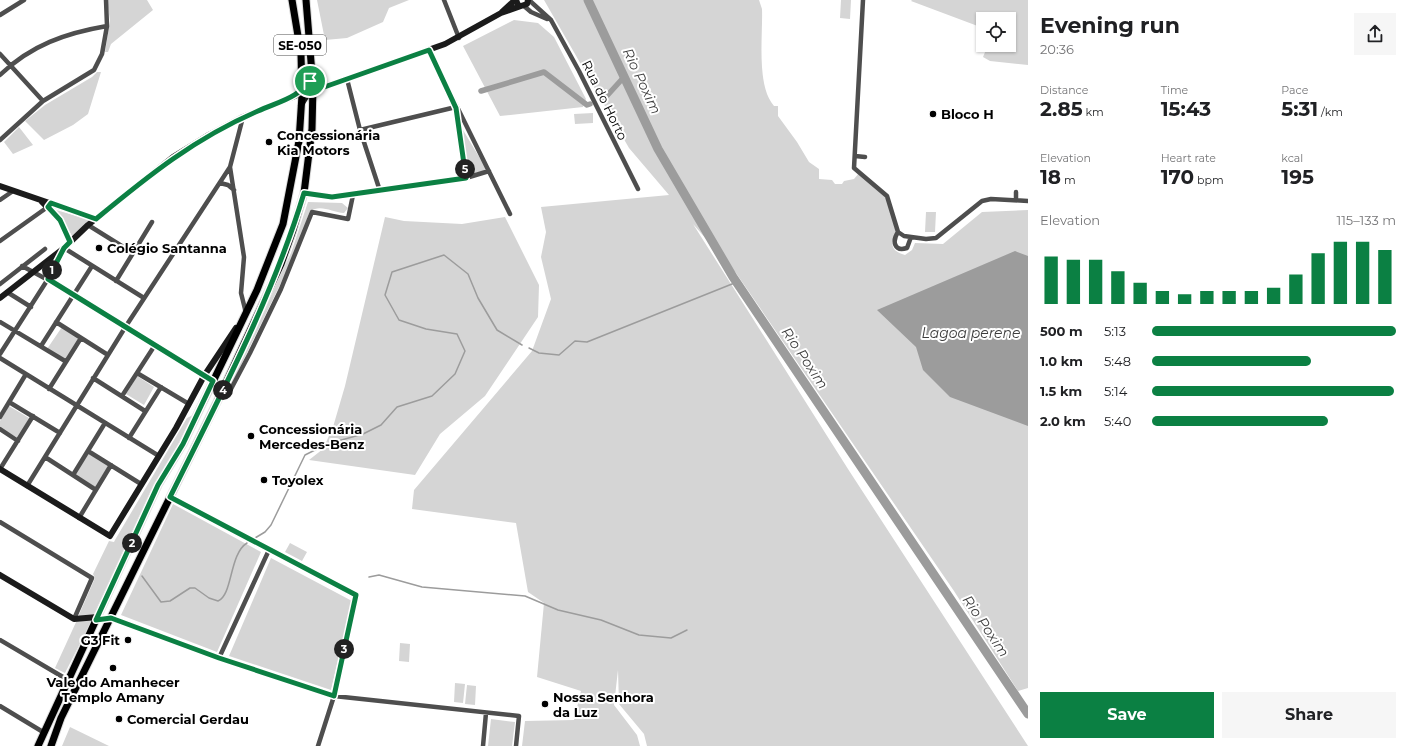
<!DOCTYPE html>
<html lang="en">
<head>
<meta charset="utf-8">
<style>
  :root { --surface:#fff; --page:#f6f6f6; --text:#202124; --muted:#757577; --accent:#0b8043 }
  body { margin:0; font-family:Montserrat,sans-serif; background:var(--page); color:var(--text); height:100vh; display:flex; flex-direction:column; font-size:15px; white-space:nowrap }
  * { box-sizing:border-box; margin:0 }
  p { font-size:13px; color:var(--muted) }
  .icon { flex:none; width:22px; height:22px; fill:none; stroke:currentColor; stroke-width:2; stroke-linecap:round; stroke-linejoin:round }
  .map { position:relative; flex:1; overflow:hidden }
  .drawer { display:flex; flex-direction:column; background:var(--surface); width:380px }
  .drawer>* { flex:none }
  .controls { position:absolute; left:976px; top:12px; display:grid; gap:8px }
  .controls a { display:grid; place-items:center; width:40px; height:40px; border-radius:0px; background:var(--surface); box-shadow:0 1px 3px #0004; font-size:20px }
  .pin { position:absolute; display:grid; place-items:center; width:34px; height:34px; color:#fff; margin:-17px; border:2px solid #fff; border-radius:50%; box-shadow:0 1px 4px #0007 }
  .km { position:absolute; width:20px; height:20px; margin:-10px; border-radius:50%; background:#222; color:#fff; font-size:11px; line-height:20px; text-align:center }
  .round { display:grid; place-items:center; flex:none; width:42px; height:42px; border-radius:0px; background:var(--page) }
  .headline { display:flex; align-items:center; justify-content:space-between; height:68px; padding:0 12px }
  h1 { font-size:22px; font-weight:700; line-height:30px }
  .figures { display:grid; grid-template-columns:repeat(3,1fr); gap:6px; height:68px; padding:4px 12px }
  .figures div { display:grid; align-content:center }
  .figures b { font-size:20px; font-weight:700 }
  .figures small { font-size:11px; font-weight:400 }
  .figures p { font-size:11px }
  .chart { height:112px; padding:8px 12px }
  .chart p { display:flex; justify-content:space-between }
  .chart svg { width:100%; height:72px; margin-top:4px; stroke:var(--accent); stroke-width:6 }
  .cta { display:flex; gap:8px; margin-top:auto; padding:8px 12px }
  .cta a { flex:1; height:46px; border-radius:0px; background:var(--accent); color:#fff; font-size:16px; font-weight:700; line-height:46px; text-align:center }
  .cta a+a { background:var(--page); color:var(--text) }
  ul { padding:0 12px; list-style:none; font-size:13px }
  li { display:grid; grid-template-columns:64px 48px 1fr; align-items:center; height:30px }
  li i { height:10px; border-radius:5px; background:var(--accent) }
  main { display:flex; flex:1; min-height:0 }
  .map>svg:first-child { display:block }
  .green { fill:#d5d5d5 }
  .water { fill:#9c9c9c }
  .lines { fill:none; stroke-linecap:round; stroke-linejoin:round }
  .stream { stroke:#9c9c9c; stroke-width:1.5 }
  .canal { stroke:#9c9c9c; stroke-width:5.5 }
  .river { stroke:#9c9c9c; stroke-width:9 }
  .primary-casing { stroke:#dbdbdb; stroke-width:9 }
  .street { stroke:#4e4e4e; stroke-width:4.5 }
  .secondary { stroke:#1b1b1b; stroke-width:6 }
  .primary { stroke:#000; stroke-width:7 }
  .route-casing { stroke:#fff; stroke-width:8 }
  .route { stroke:#0b8043; stroke-width:5 }
  .poi-dot { fill:#000; stroke:#fff; stroke-width:1.5 }
  .labels { text-anchor:middle; dominant-baseline:central; stroke-width:4; stroke-linejoin:round; paint-order:stroke }
  .shield { fill:#fff; stroke:#4c4c4c; stroke-width:1 }
  .shield-label { font-size:12px; font-weight:bold; fill:#000 }
  .street-label { font-size:13px; fill:#000; stroke:#fff }
  .poi-label { font-size:13px; font-weight:bold; fill:#000; stroke:#fff; text-anchor:start }
  .water-label { font-size:14px; font-style:italic; fill:#3d3d3d; stroke:#fff }
</style>
</head>
<body>
<main>
<div class="map">
<svg width="1028" height="746" viewBox="0 0 1028 746">
  <rect width="100%" height="100%" fill="#fff"/>
  <path class="green" d="M107,0H147L153,10L111,44L108,52H105L110,21Z
    M317,0H409L389,8L383,22L347,38L325,40Z
    M544,0H759L762,9C763,35 756,86 774,106H778V116L797,142L809,162L819,169V179L832,180L835,184H842L844,181L854,179L859,173L889,200L896,233C889,244 892,252 905,255L912,250L915,243L943,244L982,212L1028,210V688L1018,691L954,591L736,273L693,224L848,469L1028,746H647L644,734L619,704L618,670L614,705L637,735L640,746H522L525,721L574,720L581,691L537,677L544,603L528,592L516,523L412,509L414,490L532,351L551,299L541,257L546,232L541,207L669,195L629,148Z
    M841,0H851L850,19L840,18Z
    M912,0H1028V65L990,61L983,57L988,45H1009V19H983V28L911,1Z
    M514,20L538,23L554,37L586,99L583,107L500,116L463,46Z
    M97,72H101L88,114L73,125L44,140L25,121L45,105L92,77Z
    M593,113V123L575,124L574,114Z
    M460,125L487,170L468,175Z
    M19,127L33,145L13,154L4,142Z
    M308,202L342,203L348,208L344,213C332,212 321,204 310,211L294,256L229,390L227,388L291,253Z
    M56,210L91,220L72,236Z
    M926,212H936L935,232H925Z
    M385,217L404,221L462,224L505,217L539,285L538,317L485,396L440,434L415,475L309,460L323,449L333,427L345,386Z
    M62,327L82,340L68,362L47,349Z
    M137,376L154,387L144,405L126,394Z
    M9,406L29,418L18,438L0,428V421Z
    M193,415L94,616L78,617L95,578L93,574L109,541L114,542L115,540L187,418Z
    M89,452L109,465L95,487L75,474Z
    M173,504L261,552L217,652L121,615Z
    M290,543L307,552L302,561L285,552Z
    M271,558L352,601L331,690L229,656Z
    M77,620H92L65,673L55,668Z
    M400,643L410,644L409,662L399,661Z
    M455,683L465,684L463,703L454,702Z
    M467,685L476,686L475,705L465,704Z
    M491,719L515,722L512,746H488Z
    M70,727L109,746H62Z"/>
  <path class="water" d="M1015,251L1028,256V426L950,397L923,370L916,347L877,310Z"/>
  <g class="lines">
    <path class="stream" d="M529,348L539,353L559,355L575,341L587,342L737,282
      M255,538L265,532L271,525L305,455L327,444L363,434L381,425L397,407L432,396L455,374L465,351L457,334L426,329L399,320L385,295L392,272L444,255L468,274L478,298L497,330L522,345
      M142,576L161,602L170,601L190,588H195L209,598L218,601C233,595 229,554 247,543
      M369,577L379,575L422,587L525,596L558,610L601,620L639,635L671,638L687,630"/>
    <path class="canal" d="M481,91L544,72L587,105L590,104
      M604,99L624,77"/>
    <path class="river" d="M588,0L658,149L733,277L1028,714"/>
    <defs>
      <path id="primary" d="M38,746L158,485L183,444L257,290L283,224L299,141L302,95L301,54L292,0
        M51,746L61,718L217,402L281,264L293,230L304,193L312,129L313,86L306,0"/>
    </defs>
    <use href="#primary" class="primary-casing"/>
    <path class="street" d="M444,0L459,38
      M529,0L551,20L579,71L638,189
      M863,0L854,168L887,196L898,232L904,236L926,239L936,238L982,201L991,199L1028,201
      M524,6L531,12L547,19
      M0,15L24,0
      M429,50L510,214
      M0,54L43,101
      M0,75C31,45 66,33 107,26
      M347,79L360,130L380,191
      M360,130L456,107L466,178
      M0,140L43,101L94,70L102,54L107,26L106,0
      M855,156L865,157
      M230,167L244,257L241,293L246,313
      M220,183L228,185L234,190
      M304,193L332,197L466,178L489,171
      M0,200L13,191
      M1016,200V192
      M88,225L133,253
      M898,232C892,241 894,252 907,248L911,237
      M0,241L49,206
      M22,266L74,294L213,381
      M116,281L152,222
      M0,284L45,249
      M7,292L31,307
      M0,322L65,361
      M56,322L108,355
      M41,346L92,266
      M0,354L48,279L64,248L144,298
      M0,358L159,456
      M137,373L189,404
      M93,378L145,411
      M49,389L81,338
      M122,396L155,345
      M219,400L231,389L250,353L281,289L312,212L348,219L353,195
      M9,402L60,433
      M0,417L26,374
      M0,429L18,441
      M129,438L161,387
      M88,451L141,484
      M45,457L96,490
      M0,469L33,416
      M73,475L105,423
      M27,486L126,326L230,167L243,117
      M170,497L356,595L334,696L318,746
      M79,518L111,465
      M0,522L92,578L74,619
      M111,618L219,658L334,696L519,716L516,746
      M0,640L68,680
      M219,658L269,550
      M0,706L43,732
      M483,746L486,713"/>
    <path class="secondary" d="M516,0L518,5L521,6L527,4L528,0
      M502,12L515,0
      M301,105L307,95L318,89L445,44L501,13L521,6
      M0,186L96,219
      M42,202L60,220L70,242
      M0,298L64,248L88,225L173,157L207,136L243,117L295,96L305,87L313,76
      M0,469L110,536L176,428L204,376L236,328
      M0,575L74,619L98,617"/>
    <use href="#primary" class="primary"/>
  </g>
  <g class="lines">
    <defs>
      <path id="route" d="M429,50L456,108L466,178L332,197L304,193C272,299 219,398 170,497L356,595L334,696L219,658L111,618L96,620L158,485L183,444L213,381L48,279L64,248L70,242L60,220L48,207L51,203L96,219C148,176 195,138 258,111C280,101 300,98 313,76V91Z"/>
    </defs>
    <use href="#route" class="route-casing"/>
    <use href="#route" class="route"/>
  </g>
  <g class="poi-dot">
    <circle cx="933" cy="114" r="4"/>
    <circle cx="269" cy="142" r="4"/>
    <circle cx="99" cy="248" r="4"/>
    <circle cx="251" cy="436" r="4"/>
    <circle cx="264" cy="480" r="4"/>
    <circle cx="128" cy="640" r="4"/>
    <circle cx="113" cy="668" r="4"/>
    <circle cx="545" cy="704" r="4"/>
    <circle cx="119" cy="719" r="4"/>
  </g>
  <g class="labels">
    <rect class="shield" x="274" y="35" width="52" height="20" rx="3"/>
    <g class="shield-label">
      <text x="300" y="45">SE-050</text>
    </g>
    <g class="street-label">
      <text transform="translate(605 100) rotate(64)">Rua do Horto</text>
    </g>
    <g class="poi-label">
      <text x="941" y="114">Bloco H</text>
      <text x="277" y="135">Concessionária<tspan x="277" dy="15">Kia Motors</tspan></text>
      <text x="107" y="248">Colégio Santanna</text>
      <text x="259" y="429">Concessionária<tspan x="259" dy="15">Mercedes-Benz</tspan></text>
      <text x="272" y="480">Toyolex</text>
      <text x="120" y="640" text-anchor="end">G3 Fit</text>
      <text x="113" y="682" text-anchor="middle">Vale do Amanhecer<tspan x="113" dy="15">Templo Amany</tspan></text>
      <text x="553" y="697">Nossa Senhora<tspan x="553" dy="15">da Luz</tspan></text>
      <text x="127" y="719">Comercial Gerdau</text>
    </g>
    <g class="water-label">
      <text transform="translate(642 81) rotate(65)">Rio Poxim</text>
      <text x="971" y="333">Lagoa perene</text>
      <text transform="translate(805 358) rotate(56)">Rio Poxim</text>
      <text transform="translate(986 626) rotate(56)">Rio Poxim</text>
    </g>
  </g>
</svg>
<div class="controls">
<a><svg class="icon" aria-label="locate" viewBox="0 0 24 24"><circle cx="12" cy="12" r="6"/><path d="M12 2v4M12 18v4M2 12h4M18 12h4"/></svg></a>
</div>
<div class="pin" style="left:310px;top:81px;background:#1e9e55"><svg class="icon" aria-label="arrive" viewBox="0 0 24 24"><path d="M6 21V4h12l-3 4 3 4H6"/></svg></div>
<b class="km" style="left:52px;top:270px">1</b>
<b class="km" style="left:132px;top:543px">2</b>
<b class="km" style="left:344px;top:649px">3</b>
<b class="km" style="left:223px;top:390px">4</b>
<b class="km" style="left:465px;top:169px">5</b>
</div>
<section class="drawer">
<div class="headline"><div><h1>Evening run</h1><p>20:36</p></div><a class="round"><svg class="icon" aria-label="share" viewBox="0 0 24 24"><path d="M12 15V3M7 8l5-5 5 5M5 13v7h14v-7"/></svg></a></div>
<div class="figures">
<div><p>Distance</p><b>2.85<small> km</small></b></div>
<div><p>Time</p><b>15:43</b></div>
<div><p>Pace</p><b>5:31<small> /km</small></b></div>
</div>
<div class="figures">
<div><p>Elevation</p><b>18<small> m</small></b></div>
<div><p>Heart rate</p><b>170<small> bpm</small></b></div>
<div><p>kcal</p><b>195</b></div>
</div>
<div class="chart"><p><span>Elevation</span>115–133 m</p>
<svg viewBox="0 0 160 44" preserveAspectRatio="none"><path d="M5 44V15M15 44V17M25 44V17M35 44V24M45 44V31M55 44V36M65 44V38M75 44V36M85 44V36M95 44V36M105 44V34M115 44V26M125 44V13M135 44V6M145 44V6M155 44V11"/></svg>
</div>
<ul>
<li><b>500 m</b>5:13<i style="width:100%"></i></li>
<li><b>1.0 km</b>5:48<i style="width:65%"></i></li>
<li><b>1.5 km</b>5:14<i style="width:99%"></i></li>
<li><b>2.0 km</b>5:40<i style="width:72%"></i></li>
</ul>
<div class="cta"><a>Save</a><a>Share</a></div>
</section>
</main>
</body>
</html>
